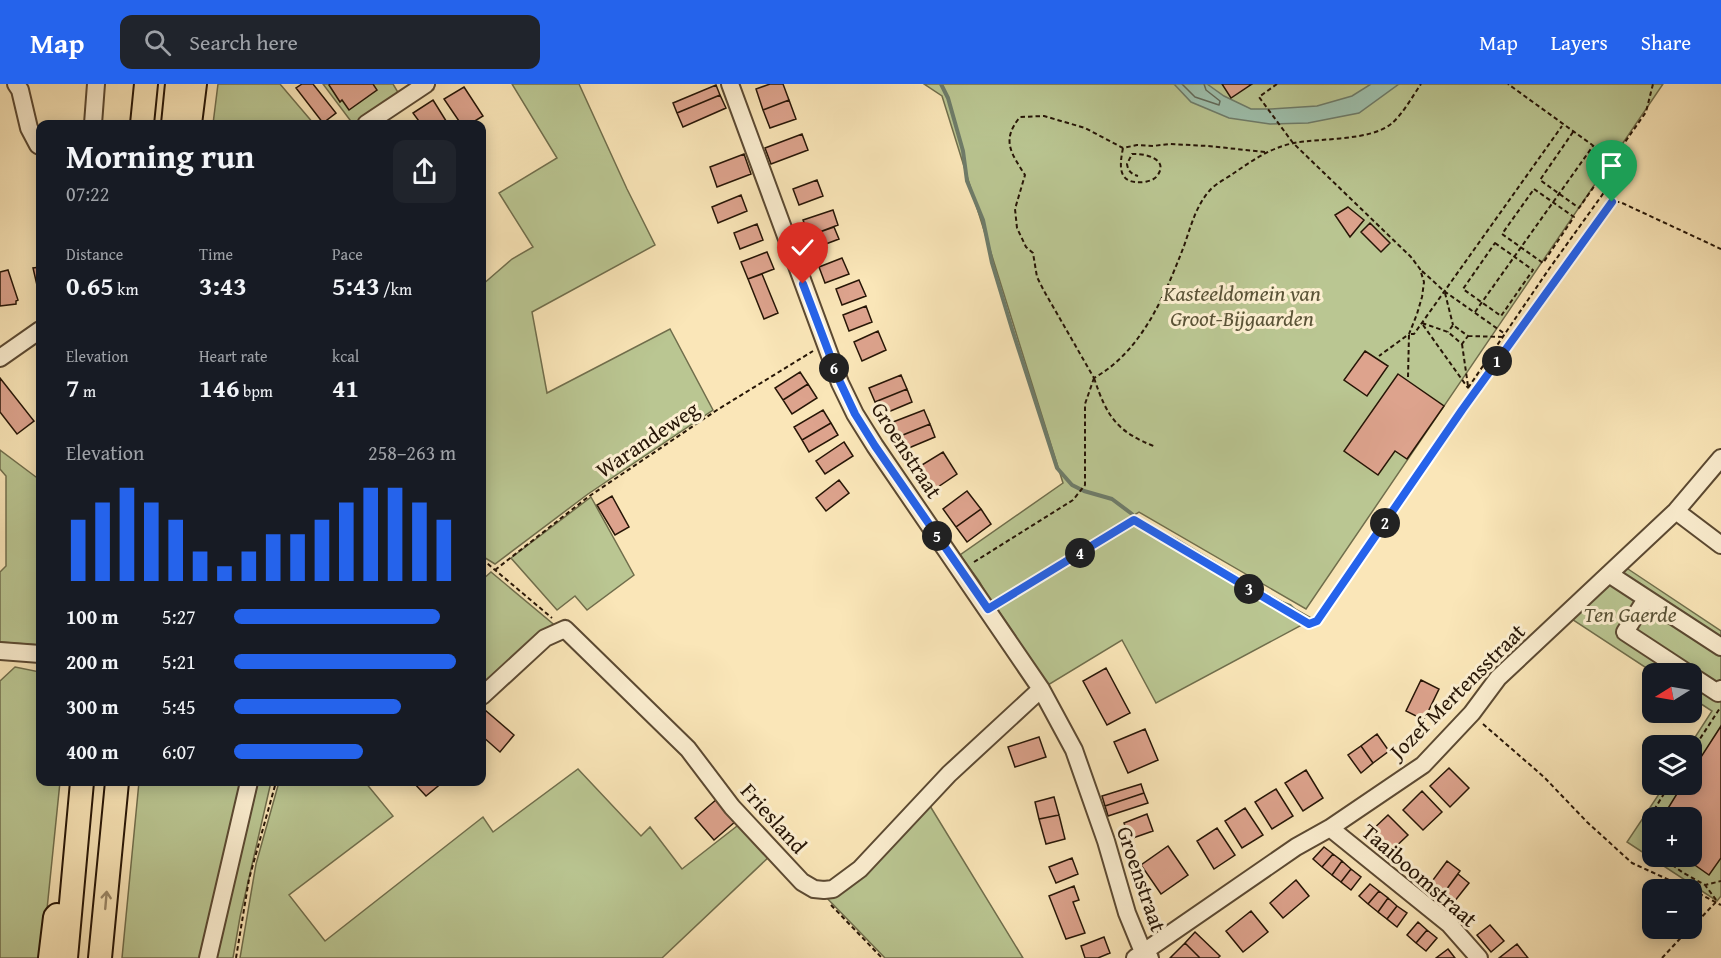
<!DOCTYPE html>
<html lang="en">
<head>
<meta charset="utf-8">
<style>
  :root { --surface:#171b24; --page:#20242c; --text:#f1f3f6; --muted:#9ea1a6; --accent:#2563eb }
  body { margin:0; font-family:"Gentium Book Plus",serif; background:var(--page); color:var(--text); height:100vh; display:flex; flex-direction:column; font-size:22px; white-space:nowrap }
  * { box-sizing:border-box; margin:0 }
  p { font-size:20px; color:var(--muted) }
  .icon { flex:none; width:33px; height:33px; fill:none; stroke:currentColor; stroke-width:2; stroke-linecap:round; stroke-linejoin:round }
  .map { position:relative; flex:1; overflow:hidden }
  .sheet { position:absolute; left:36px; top:36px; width:450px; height:666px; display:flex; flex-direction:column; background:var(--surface); border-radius:12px; box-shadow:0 3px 15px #0003 }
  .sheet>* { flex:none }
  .needle { width:39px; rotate:259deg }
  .fabs { position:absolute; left:1642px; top:579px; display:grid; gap:12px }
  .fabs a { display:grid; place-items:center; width:60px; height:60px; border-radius:12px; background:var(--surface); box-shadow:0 3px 15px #0003; font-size:30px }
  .pin { position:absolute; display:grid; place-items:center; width:51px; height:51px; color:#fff; margin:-62px -26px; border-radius:50% 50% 50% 0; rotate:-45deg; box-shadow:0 0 6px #0007 }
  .pin .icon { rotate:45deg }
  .km { position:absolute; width:30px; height:30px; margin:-15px; border-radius:50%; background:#222; color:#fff; font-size:16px; line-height:30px; text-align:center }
  .round { display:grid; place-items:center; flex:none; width:63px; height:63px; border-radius:12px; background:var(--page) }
  .head { display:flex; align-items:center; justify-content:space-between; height:102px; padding:0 30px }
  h1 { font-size:33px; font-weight:600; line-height:45px }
  .metrics { display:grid; grid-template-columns:repeat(3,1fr); gap:9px; height:102px; padding:6px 30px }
  .metrics div { display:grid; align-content:center }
  .metrics b { font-size:26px; font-weight:600 }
  .metrics small { font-size:16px; font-weight:400 }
  .metrics p { font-size:16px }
  .chart { height:168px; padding:12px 30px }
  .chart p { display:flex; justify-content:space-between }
  .chart svg { width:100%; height:108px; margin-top:6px; stroke:var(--accent); stroke-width:6 }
  ul { padding:0 30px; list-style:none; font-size:20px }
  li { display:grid; grid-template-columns:96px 72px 1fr; align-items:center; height:45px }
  li i { height:15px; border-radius:8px; background:var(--accent) }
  header { display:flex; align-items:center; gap:36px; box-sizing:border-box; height:84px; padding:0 30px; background:var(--accent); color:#fff }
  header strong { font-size:28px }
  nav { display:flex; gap:33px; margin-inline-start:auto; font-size:21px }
  .search { width:420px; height:54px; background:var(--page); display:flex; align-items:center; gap:15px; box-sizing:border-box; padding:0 21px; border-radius:12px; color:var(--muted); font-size:22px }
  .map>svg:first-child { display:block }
  .green { fill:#bac692; stroke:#706e4c; stroke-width:1.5; fill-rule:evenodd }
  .water { fill:#9ec0ad; stroke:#6e7c6a; stroke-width:1.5 }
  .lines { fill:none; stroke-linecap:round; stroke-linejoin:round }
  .shore { stroke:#626a5a; stroke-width:1.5 }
  .stream { stroke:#6e7c6a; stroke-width:4 }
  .building { fill:#dda38d; stroke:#261506; stroke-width:1.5 }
  .minor-casing { stroke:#5b4932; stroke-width:20 }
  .highway-casing { stroke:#261506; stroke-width:26 }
  .path { stroke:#261506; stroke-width:2; stroke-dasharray:4.5 3; stroke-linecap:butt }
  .minor { stroke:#fcefd1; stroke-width:16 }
  .highway { stroke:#fae6b8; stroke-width:22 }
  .oneway { stroke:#9b8868 }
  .route-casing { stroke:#fff; stroke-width:12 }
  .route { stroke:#2563eb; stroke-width:8 }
  .labels { text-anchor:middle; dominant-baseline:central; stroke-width:6; stroke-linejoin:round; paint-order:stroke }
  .park-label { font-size:22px; font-style:italic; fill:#5a5337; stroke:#fcefd1 }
  .street-label { font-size:22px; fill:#261506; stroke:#fcefd1 }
</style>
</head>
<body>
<header>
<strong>Map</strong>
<div class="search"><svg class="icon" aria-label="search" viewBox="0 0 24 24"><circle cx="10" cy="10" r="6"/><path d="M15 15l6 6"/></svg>Search here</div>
<nav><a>Map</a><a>Layers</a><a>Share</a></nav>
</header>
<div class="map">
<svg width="1721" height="874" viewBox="0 0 1721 874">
  <rect width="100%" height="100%" fill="#fae6b8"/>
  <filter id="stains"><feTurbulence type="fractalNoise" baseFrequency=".00333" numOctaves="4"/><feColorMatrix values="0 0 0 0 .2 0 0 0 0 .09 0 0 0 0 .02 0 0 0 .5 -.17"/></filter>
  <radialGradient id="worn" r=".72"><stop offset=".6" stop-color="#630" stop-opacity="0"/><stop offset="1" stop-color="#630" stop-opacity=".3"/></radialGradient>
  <path class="green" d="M218,0H280L314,40H271L267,37L263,40H213Z
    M323,0H393L399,10L353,40Z
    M512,0H579L627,105L655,161L532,228L547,309L670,245L713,326L588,410L495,480L482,472V201L512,175L533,163L499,109L557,74Z
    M924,0H1663L1306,525L1139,428L991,518L979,497L960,471L1063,399L942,12Z
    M0,366L40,396V561L0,558V488L6,482V392L0,385Z
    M591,413L634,491L587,526L575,512L557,526L511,474Z
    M1138,437L1313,535L1156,619L1122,556L1048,601L996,523Z
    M1625,483L1721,547V812L1717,817L1627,758L1665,701L1692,700V662L1690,661L1712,627L1692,614V590L1654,589L1570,534ZM1653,734H1692V772H1653Z
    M491,488L558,544L487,602L482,595V496Z
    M15,583L40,588V698H60L42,874H0V597Z
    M578,685L641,752L650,743L682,785L741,739L771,771L662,874H240L256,780L279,698H365L393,732L289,811L325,857L483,733L493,748Z
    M139,698H241L200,874H122Z
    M258,698H271L240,833L233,874H216Z
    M927,717L1023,874H885L822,809Z"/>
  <path class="water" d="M1174,0H1207L1224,12L1251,25H1271L1317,22L1352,12L1371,0H1399L1359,29L1308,39L1270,40L1229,34L1191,18Z"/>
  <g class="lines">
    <path class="shore" d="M1182,0L1195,13L1219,21L1220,17L1206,6L1204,0"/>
    <path class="stream" d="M941,0L948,14L963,67L967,97L983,136L992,179L1012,245L1057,384L1072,401L1084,407L1112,415L1132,430
      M1138,436L1176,456L1279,518L1290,522L1304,536"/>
  </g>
  <path class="building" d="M302,0H313L336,29L323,39L296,4Z
    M330,0H373L377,6L349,26L342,16L340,18L329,1Z
    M770,0H783L789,16L763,26L756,5Z
    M1222,0H1252L1231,14Z
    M716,1L720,11L677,29L673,19Z
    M464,3L483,32L470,40H461L444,15Z
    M720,11L726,24L683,43L677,29Z
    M433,16L448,40H421L413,29Z
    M789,16L796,35L770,44L763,26Z
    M802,50L808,66L771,80L765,64Z
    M744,70L751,90L717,103L710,83Z
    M817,96L823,112L799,121L793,105Z
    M741,111L747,127L718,139L712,123Z
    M1348,123L1364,136L1350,153L1335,131Z
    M833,126L838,141L809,152L803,136Z
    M1370,139L1390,159L1381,168L1361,148Z
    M757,140L763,156L740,165L734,149Z
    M834,143L839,155L802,169L797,156Z
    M767,168L774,185L748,195L741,178Z
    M842,174L849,190L825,199L819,183Z
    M40,183V210H39L33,184Z
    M8,186L18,216L16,217V220L0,222V188Z
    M762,190L778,229L764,235L748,195Z
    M859,196L866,212L842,221L836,205Z
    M866,222L872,238L849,247L843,231Z
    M878,247L886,266L862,277L854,258Z
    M1365,267L1388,282L1367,312L1344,296Z
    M800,288L808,300L783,316L775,304Z
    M1398,290L1444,322L1407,375L1395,367L1378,391L1344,367Z
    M901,291L907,305L875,318L869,304Z
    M0,294L34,337L17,350L0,328Z
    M808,300L817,314L792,330L783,316Z
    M907,305L912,318L881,331L875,318Z
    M823,326L831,339L802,356L794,343Z
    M924,326L930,340L898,353L893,338Z
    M831,339L838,351L809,368L802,356Z
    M930,340L935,353L904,366L898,353Z
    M844,358L853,372L825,390L816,377Z
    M943,368L957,390L932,407L917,384Z
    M839,396L849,409L826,427L816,414Z
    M967,407L981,425L956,443L943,425Z
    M612,412L629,443L615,451L597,421Z
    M981,425L991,440L967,458L956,443Z
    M1106,584L1130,629L1107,641L1083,597Z
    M1421,596L1439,605L1424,636L1406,627Z
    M485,626L514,651L500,668L482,652V629Z
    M1721,642V774L1709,791L1682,772H1692V734H1662L1683,700H1692V687Z
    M1145,645L1158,676L1128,689L1114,658Z
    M1377,650L1389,667L1373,679L1361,662Z
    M1039,653L1046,673L1015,683L1008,663Z
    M1361,662L1373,679L1361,689L1348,671Z
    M1449,684L1469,704L1450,723L1430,702Z
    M1306,686L1323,714L1303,727L1285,699Z
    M413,698H443L426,712Z
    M1141,700L1144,709L1105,722L1102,712Z
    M1276,705L1293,732L1272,745L1255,718Z
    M1422,707L1442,728L1423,746L1403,726Z
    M1144,709L1148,719L1108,732L1105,722Z
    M1054,713L1059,731L1039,735L1035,718Z
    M717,715L736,737L714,756L695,734Z
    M1245,724L1263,751L1242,764L1225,737Z
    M1147,730L1153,747L1130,755L1124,739Z
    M1059,731L1065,755L1046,760L1039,735Z
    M1388,731L1408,751L1388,770L1369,749Z
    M1217,744L1235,771L1214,785L1197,757Z
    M1168,762L1188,791L1161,810L1141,781Z
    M1324,763L1333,770L1322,783L1313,775Z
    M1333,770L1342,777L1332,791L1322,783Z
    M1072,774L1078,790L1056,799L1049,783Z
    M1342,777L1351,785L1341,798L1332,791Z
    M1447,777L1460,787L1443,810L1430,800Z
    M1351,785L1361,793L1351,806L1341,798Z
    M1458,790L1469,799L1454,818L1443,810Z
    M1296,796L1309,812L1283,834L1270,819Z
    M1370,800L1379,807L1368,820L1359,812Z
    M1074,802L1079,816L1073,818L1085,849L1066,855L1049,812Z
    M1379,807L1388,814L1378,828L1368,820Z
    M1388,814L1397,822L1387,835L1378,828Z
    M1397,822L1407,829L1397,843L1387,835Z
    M1251,827L1268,848L1243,868L1226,847Z
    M1418,838L1427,846L1416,859L1407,851Z
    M1490,841L1504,857L1491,868L1477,851Z
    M1427,846L1437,854L1426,867L1416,859Z
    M1195,848L1220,872L1218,874H1200L1185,859Z
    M1104,853L1110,869L1098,874H1085L1081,862Z
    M1185,859L1200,874H1170Z
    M1517,860L1528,874H1499Z
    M1448,865L1455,874H1436Z"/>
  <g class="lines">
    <defs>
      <path id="minor" d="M16,0L20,6L29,44L38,61L40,62
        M730,0L840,299L855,330L875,362L1041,605L1074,666L1106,757L1127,829L1143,868L1150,874
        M93,40L96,0
        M366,40L426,0
        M0,274L40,246
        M1676,427L1721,461
        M1609,490L1721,563
        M1646,515L1625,548L1689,590
        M0,567L40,570
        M1692,592L1718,609L1721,605
        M482,612L545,554L565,545L688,665L732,723L802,798L814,805L824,806L833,805L860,785L949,690L1041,605
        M1330,744L1449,840L1479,874
        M208,874L249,698
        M1135,874L1296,763L1330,744L1423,681L1472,629L1498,594L1676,427L1721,374"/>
      <path id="highway" d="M142,40L146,0
        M173,40L177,0
        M190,40L195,0
        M50,874L55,833L57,831
        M66,874L82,698
        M100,874L117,698"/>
    </defs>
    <use href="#minor" class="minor-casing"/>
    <use href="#highway" class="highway-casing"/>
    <path class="path" d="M1277,0L1259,13L1293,59L1411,173L1420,185L1424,198L1422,213L1417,230L1409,250L1379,272
      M1573,48L1540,96L1579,124L1646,28L1653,0
      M1123,64C1119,84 1118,101 1145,98C1149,97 1154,96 1157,92C1170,75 1144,69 1132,70L1127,80C1128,87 1131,90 1138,92
      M1265,68L1208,62L1169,60L1153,62L1137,61L1123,64L1085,44L1044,32L1020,33C1001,56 1011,69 1025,91L1015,125L1017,144L1026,163L1033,169L1037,193L1044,207L1094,294C1142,267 1165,211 1184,162C1191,142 1196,121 1211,105C1217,99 1227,94 1234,89C1253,76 1270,64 1294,59C1320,54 1370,57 1391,40C1403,30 1412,13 1421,0
      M1534,105L1574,133L1543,179L1502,150Z
      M1495,159L1533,186L1501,232L1463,205Z
      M1422,187L1444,207L1505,250
      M1445,209L1453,241
      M1475,228L1593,62
      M1422,239L1448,248L1462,260L1468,252L1453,241L1448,248
      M1423,241L1468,304
      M1468,252L1504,253
      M1462,260L1468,302
      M1408,293L1409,250H1414L1562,42
      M1094,294C1107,333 1117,348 1156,363
      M1468,304L1549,185L1618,89L1617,82L1613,76L1508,0
      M482,475L552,534
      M974,478L1073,416L1085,401V320L1094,294
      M495,486L588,413L717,326L813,267
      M999,518L1134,436L1309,540L1317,537L1462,326L1613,118H1620L1721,165
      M1483,640L1544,693L1587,738L1632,779L1691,806
      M1692,667L1720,624
      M1653,767L1645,751L1649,734L1670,700
      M1660,772L1682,788L1705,801L1721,797
      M1692,806L1721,821
      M831,821L882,874
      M1692,843L1717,817L1705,801
      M236,874L249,795L276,698
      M1662,874L1690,844"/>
    <use href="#minor" class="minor"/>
    <use href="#highway" class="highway"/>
  </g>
  <defs><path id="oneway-shaft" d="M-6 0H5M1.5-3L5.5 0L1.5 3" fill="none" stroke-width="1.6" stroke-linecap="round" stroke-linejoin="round" transform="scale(1.5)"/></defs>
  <use class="oneway" href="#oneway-shaft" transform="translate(106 816) rotate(-85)"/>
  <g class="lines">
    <defs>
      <path id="route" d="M803,200L840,298L855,330L875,362L988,525L1134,436L1309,540L1317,537L1462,326L1612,118"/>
    </defs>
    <use href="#route" class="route-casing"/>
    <use href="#route" class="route"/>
  </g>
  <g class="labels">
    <g class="park-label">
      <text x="1242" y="209">Kasteeldomein van<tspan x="1242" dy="25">Groot-Bijgaarden</tspan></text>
      <text x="1630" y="530">Ten Gaerde</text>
    </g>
    <g class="street-label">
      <text transform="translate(647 355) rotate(-34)">Warandeweg</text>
      <text transform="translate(907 366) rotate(57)">Groenstraat</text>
      <text transform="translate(1457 607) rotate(-45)">Jozef Mertensstraat</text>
      <text transform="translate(774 734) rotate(48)">Friesland</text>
      <text transform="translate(1420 791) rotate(41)">Taaiboomstraat</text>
      <text transform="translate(1142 795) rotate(71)">Groenstraat</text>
    </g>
  </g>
  <rect width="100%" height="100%" filter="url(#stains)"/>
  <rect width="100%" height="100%" fill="url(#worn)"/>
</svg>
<div class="fabs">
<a><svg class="needle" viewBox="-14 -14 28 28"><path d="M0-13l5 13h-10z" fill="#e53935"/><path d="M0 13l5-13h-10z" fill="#9ea1a6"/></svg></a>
<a><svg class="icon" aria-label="layers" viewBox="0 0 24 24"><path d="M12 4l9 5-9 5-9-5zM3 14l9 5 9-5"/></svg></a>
<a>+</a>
<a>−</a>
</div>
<div class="pin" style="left:1612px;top:118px;background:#1e9e55"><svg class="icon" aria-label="arrive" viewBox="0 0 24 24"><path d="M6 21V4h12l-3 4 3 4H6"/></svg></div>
<div class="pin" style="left:803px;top:200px;background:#d93025"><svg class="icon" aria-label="check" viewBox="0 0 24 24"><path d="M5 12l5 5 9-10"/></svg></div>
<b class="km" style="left:1497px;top:277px">1</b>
<b class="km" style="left:1385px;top:439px">2</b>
<b class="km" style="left:1249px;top:505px">3</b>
<b class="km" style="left:1080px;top:469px">4</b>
<b class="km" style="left:937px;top:452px">5</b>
<b class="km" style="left:834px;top:284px">6</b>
<section class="sheet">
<div class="head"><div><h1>Morning run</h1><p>07:22</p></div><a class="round"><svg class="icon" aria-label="share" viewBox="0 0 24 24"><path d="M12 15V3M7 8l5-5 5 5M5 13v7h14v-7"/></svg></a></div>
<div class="metrics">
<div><p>Distance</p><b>0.65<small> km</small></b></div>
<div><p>Time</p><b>3:43</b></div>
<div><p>Pace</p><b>5:43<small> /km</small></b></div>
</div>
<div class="metrics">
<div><p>Elevation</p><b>7<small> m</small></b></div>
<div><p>Heart rate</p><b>146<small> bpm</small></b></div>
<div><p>kcal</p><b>41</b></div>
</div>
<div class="chart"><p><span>Elevation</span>258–263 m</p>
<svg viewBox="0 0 160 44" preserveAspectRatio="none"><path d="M5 44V19M15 44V12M25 44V6M35 44V12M45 44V19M55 44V32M65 44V38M75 44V32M85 44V25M95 44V25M105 44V19M115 44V12M125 44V6M135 44V6M145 44V12M155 44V19"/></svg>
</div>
<ul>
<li><b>100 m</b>5:27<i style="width:93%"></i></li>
<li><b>200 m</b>5:21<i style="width:100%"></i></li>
<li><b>300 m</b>5:45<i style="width:75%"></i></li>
<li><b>400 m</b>6:07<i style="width:58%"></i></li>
</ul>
</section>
</div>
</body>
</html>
